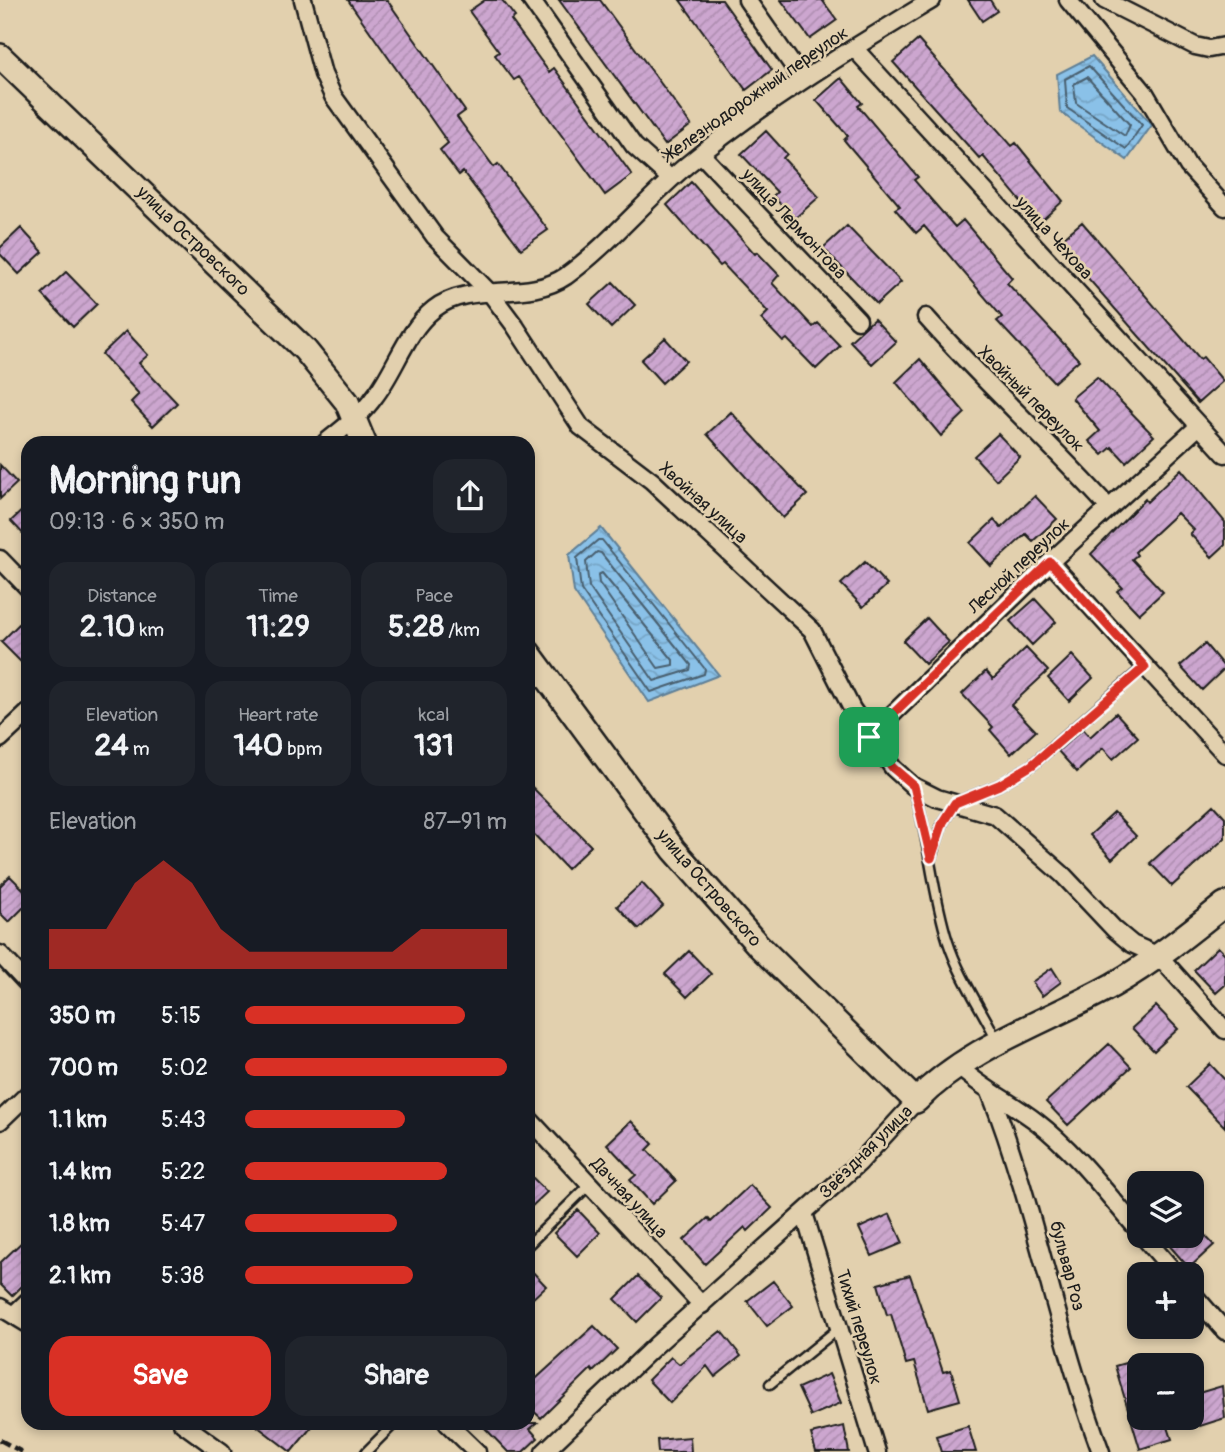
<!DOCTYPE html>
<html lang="en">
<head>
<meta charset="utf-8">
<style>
  :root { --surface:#171b24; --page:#20242c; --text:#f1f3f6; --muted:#9ea1a6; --accent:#d93025 }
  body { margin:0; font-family:Pangolin,sans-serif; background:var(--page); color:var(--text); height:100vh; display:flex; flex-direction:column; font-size:26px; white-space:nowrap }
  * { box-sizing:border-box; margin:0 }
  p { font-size:23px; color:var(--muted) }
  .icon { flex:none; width:38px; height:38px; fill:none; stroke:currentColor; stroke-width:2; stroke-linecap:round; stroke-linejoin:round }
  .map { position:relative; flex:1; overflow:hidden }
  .details { position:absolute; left:21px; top:436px; width:514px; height:994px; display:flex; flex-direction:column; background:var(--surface); border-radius:21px; box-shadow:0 4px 10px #0003 }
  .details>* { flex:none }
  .buttons { position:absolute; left:1127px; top:1171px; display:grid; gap:14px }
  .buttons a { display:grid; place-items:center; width:77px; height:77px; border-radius:14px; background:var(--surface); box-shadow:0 4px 10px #0003; font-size:35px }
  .pin { position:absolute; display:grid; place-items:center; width:60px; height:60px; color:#fff; margin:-30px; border-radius:14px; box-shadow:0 4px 10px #0006 }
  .round { display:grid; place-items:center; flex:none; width:74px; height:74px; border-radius:21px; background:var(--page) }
  .headline { display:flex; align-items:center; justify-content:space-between; height:119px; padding:0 28px }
  h1 { font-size:38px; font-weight:800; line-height:52px }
  .figures { display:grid; grid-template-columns:repeat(3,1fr); gap:10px; height:119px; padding:7px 28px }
  .figures div { display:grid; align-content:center; border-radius:18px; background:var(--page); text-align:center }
  .figures b { font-size:30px; font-weight:800 }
  .figures small { font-size:19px; font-weight:400 }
  .figures p { font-size:19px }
  .chart { height:196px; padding:14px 28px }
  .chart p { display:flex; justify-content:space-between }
  .chart svg { width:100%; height:126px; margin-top:7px; fill:var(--accent); opacity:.7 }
  .cta { display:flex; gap:14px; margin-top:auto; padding:14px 28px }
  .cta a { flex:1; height:80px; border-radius:21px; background:var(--accent); color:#fff; font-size:28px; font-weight:800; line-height:80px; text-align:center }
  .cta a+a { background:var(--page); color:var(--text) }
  ul { padding:0 28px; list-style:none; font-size:23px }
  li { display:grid; grid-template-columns:112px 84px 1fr; align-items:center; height:52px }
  li i { height:18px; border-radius:9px; background:var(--accent) }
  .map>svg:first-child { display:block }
  .water { fill:url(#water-waves); stroke:#5e7f96; stroke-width:2 }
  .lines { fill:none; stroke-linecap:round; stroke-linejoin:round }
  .shore { stroke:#485e6e; stroke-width:2 }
  .building { fill:url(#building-hatch); stroke:#1c1c1c; stroke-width:2 }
  .lane-casing { stroke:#1c1c1c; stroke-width:13 }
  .street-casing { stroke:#1c1c1c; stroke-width:21 }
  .secondary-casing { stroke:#1c1c1c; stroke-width:28 }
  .lane { stroke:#e2d0ae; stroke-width:8 }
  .street { stroke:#e2d0ae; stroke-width:16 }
  .secondary { stroke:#e2d0ae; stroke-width:23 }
  .rail { stroke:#1c1c1c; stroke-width:4.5; stroke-dasharray:10 5; stroke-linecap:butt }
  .route-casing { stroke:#fff; stroke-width:14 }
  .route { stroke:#d93025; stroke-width:9 }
  .labels { text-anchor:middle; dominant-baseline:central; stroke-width:5; stroke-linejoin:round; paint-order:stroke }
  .street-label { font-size:18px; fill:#1c1c1c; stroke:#e2d0ae }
</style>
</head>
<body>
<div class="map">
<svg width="1225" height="1452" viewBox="0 0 1225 1452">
  <defs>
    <pattern id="water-waves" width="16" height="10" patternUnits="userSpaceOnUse" patternTransform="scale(1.75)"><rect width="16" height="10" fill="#8ac1e8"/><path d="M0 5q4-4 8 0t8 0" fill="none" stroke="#76a5c6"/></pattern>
    <pattern id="building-hatch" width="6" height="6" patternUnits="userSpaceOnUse" patternTransform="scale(1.75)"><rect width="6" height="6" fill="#cca6cf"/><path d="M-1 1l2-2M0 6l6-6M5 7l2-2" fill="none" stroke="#af8eb1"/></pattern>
  </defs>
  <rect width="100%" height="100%" fill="#e2d0ae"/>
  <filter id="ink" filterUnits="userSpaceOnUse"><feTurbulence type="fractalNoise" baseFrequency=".0143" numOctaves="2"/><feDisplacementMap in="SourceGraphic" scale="14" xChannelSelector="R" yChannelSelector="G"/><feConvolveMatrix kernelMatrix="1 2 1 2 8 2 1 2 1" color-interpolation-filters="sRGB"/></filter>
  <g filter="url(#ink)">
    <path class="water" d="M1092,56L1152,125L1127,160L1060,112L1057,74Z
      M601,528L719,675L649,702L574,592L569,555Z"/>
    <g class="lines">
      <path class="shore" d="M1089,66L1142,125L1126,149L1067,108L1065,79Z
        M1087,77L1130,125L1125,136L1076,103L1074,84Z
        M598,540H602L705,669L704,674L651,692L581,590L577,558Z
        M597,552L601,553L691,665L690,670L654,681L589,587L586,562Z
        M602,573L673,660V665L658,668L599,583L598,575Z"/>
    </g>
    <path class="building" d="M348,0H387L465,111L457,117L494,167L498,164L548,230L521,249L463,172L459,175L440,150L448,143Z
      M485,0H502L515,17L511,20L549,72L554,68L632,175L605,195L519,77L514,80L495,55L499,52L469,11Z
      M559,0H600L691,125L665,145Z
      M680,0H722L772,70L746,90Z
      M781,0H822L837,20L810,39Z
      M968,0H990L997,11L982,21Z
      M918,40L1012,146L1016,143L1063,201L1039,223L983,156L980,159L893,62Z
      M841,78L862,103L858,106L918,177L914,180L955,227L963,220L1012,278L1007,283L1079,360L1054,382L997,321L1002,317L924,226L916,233L895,209L900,206L844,140L848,136L816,100Z
      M766,131L787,154L783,158L819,197L794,219L773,196L777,192L741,154Z
      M691,182L755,254L757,252L779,275L772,283L813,327L818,323L840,346L816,369L787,339L783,342L761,319L768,312L723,264L720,266L667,205Z
      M1082,222L1200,359L1203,357L1223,381L1198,403L1057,243Z
      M847,226L901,282L877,304L823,248Z
      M21,228L43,252L19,274L0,254V248Z
      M66,272L97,304L73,327L42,294Z
      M613,282L635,305L611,328L589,304Z
      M874,319L896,342L872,364L850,341Z
      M126,331L148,355L139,363L177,403L153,426L131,402L139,394L102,354Z
      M665,338L686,361L662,383L641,360Z
      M920,359L965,413L941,436L896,382Z
      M1097,377L1154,436L1126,462L1112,447L1103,455L1089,441L1100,431L1072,398Z
      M731,412L807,495L783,518L707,434Z
      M998,434L1020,457L996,480L974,456Z
      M0,465L17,483L0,499Z
      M1181,469L1225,522V545L1212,557L1190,534L1194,530L1177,513L1135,552L1137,555L1132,559L1163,592L1139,614L1117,591L1122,587L1091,554L1145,499L1147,502Z
      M1035,496L1057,519L1033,541L1026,534L991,566L970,543L994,520L1001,528Z
      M28,505V539L11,521Z
      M865,562L887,585L863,607L841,584Z
      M1035,599L1056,622L1032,645L1010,621Z
      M28,615V669L1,642Z
      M927,618L949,642L925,664L903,641Z
      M1205,644L1225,668L1202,690L1180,666Z
      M1026,648L1048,671L1011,705L1036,731L1011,754L990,730L993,727L962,694L986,671L993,679Z
      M1072,655L1093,678L1069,701L1048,678Z
      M1116,713L1138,737L1113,759L1103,748L1077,772L1058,751L1083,729L1090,737Z
      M528,783L591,846L567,869L528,828Z
      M1214,805L1225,817V838L1172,886L1150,863Z
      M1114,813L1136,836L1112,859L1090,835Z
      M10,876L28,894V903L9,922L0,913V886Z
      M642,883L663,906L639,929L617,906Z
      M1218,947L1225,954V985L1216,993L1194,970Z
      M689,951L711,974L687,997L665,974Z
      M1052,968L1061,982L1042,996L1032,982Z
      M1156,1006L1178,1029L1154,1051L1132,1028Z
      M1109,1044L1131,1067L1068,1125L1046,1102Z
      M1210,1064L1225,1080V1127L1186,1087Z
      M631,1121L653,1144L647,1150L676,1181L652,1204L630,1180L636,1175L607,1144Z
      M528,1173L547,1192L528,1210Z
      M750,1185L772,1208L748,1231L745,1227L705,1264L684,1240L708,1218L711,1222Z
      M578,1210L600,1233L577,1256L554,1233Z
      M890,1214L903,1243L872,1256L859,1228Z
      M1192,1222L1214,1245L1189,1268L1168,1244L1177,1236H1192Z
      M28,1236V1280L12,1296L0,1284V1263Z
      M528,1267L546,1286L528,1303Z
      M910,1275L943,1372L951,1370L960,1400L928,1409L914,1362L906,1364L891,1314L887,1315L878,1284Z
      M638,1276L661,1298L637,1322L615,1299Z
      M773,1281L793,1306L767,1326L747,1301Z
      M594,1326L617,1349L593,1372L591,1369L541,1418L528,1406V1386Z
      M721,1331L741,1356L715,1377L707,1366L670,1403L648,1380L671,1357L679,1364Z
      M1139,1359V1418H1165L1172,1439L1140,1449L1115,1366Z
      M829,1374L841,1403L811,1416L798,1388Z
      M1222,1386L1225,1418L1200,1426L1192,1395Z
      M253,1423H315L291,1452Z
      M480,1423H537L530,1429L538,1438L523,1452H508Z
      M844,1426L849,1452H816L811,1434Z
      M968,1426L976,1452H941L936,1436Z
      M690,1437L691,1452H658L657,1440Z"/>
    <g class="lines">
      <defs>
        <path id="lane" d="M914,788C929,839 932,892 948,942C959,976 981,1008 997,1040
          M931,858L943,822L955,803L999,785L1032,765L1145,666
          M528,1245L590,1184
          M770,1384L839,1328
          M366,1452L395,1423"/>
        <path id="street" d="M303,0L323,74L333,96L435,237L491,294L515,326L581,427L652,481L812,630L852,709L893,768L913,786L937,798L995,815L1063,875L1114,929L1132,944L1159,956L1225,1030
          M531,0L634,146L671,179
          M747,0L803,80
          M1068,0L1145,93L1188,166L1225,207
          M1104,0L1195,46L1209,49L1225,46
          M854,48L1225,454
          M701,154L858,320
          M926,317C984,383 1050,442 1109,508
          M325,443C343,428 362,415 375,396C396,369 406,331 434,309C471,280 527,303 566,276C610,244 645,200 687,165C763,102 848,51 932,0
          M0,559L28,588
          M1050,562L1225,754
          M869,737L1050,562L1199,426
          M0,739L28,713
          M0,954L28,984
          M958,1066C982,1089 1011,1102 1037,1122C1076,1152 1107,1194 1139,1231
          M990,1092C1036,1210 1057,1334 1101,1452
          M528,1118L702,1305
          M0,1121L28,1094
          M804,1213L877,1452
          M1143,1236L1176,1274
          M1192,1293L1225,1331
          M0,1307L28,1324
          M13,1315L28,1301
          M182,1423L222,1452
          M447,1423L477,1452
          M544,1452L656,1345L859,1163L916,1101"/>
        <path id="secondary" d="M0,56L305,350L347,402L364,443
          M528,652L674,850L758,945L916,1101C969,1046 1047,1022 1113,985C1153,962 1189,933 1225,904"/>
      </defs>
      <use href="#lane" class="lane-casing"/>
      <use href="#street" class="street-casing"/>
      <use href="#secondary" class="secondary-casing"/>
      <use href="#lane" class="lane"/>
      <use href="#street" class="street"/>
      <use href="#secondary" class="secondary"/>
      <path class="rail" d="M0,1440L22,1452"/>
    </g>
  </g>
  <g class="lines" filter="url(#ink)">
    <defs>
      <path id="route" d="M1050,562L1145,667L1032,765L999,785L955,803L943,822L931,858L914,786L893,768L869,737Z"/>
    </defs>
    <use href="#route" class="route-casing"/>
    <use href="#route" class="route"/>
  </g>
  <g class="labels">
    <g class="street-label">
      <text transform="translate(756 94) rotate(-35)">Железнодорожный переулок</text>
      <text transform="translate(794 224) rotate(47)">улица Лермонтова</text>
      <text transform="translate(1054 238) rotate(48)">улица Чехова</text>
      <text transform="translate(193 241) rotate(44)">улица Островского</text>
      <text transform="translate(1031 399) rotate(45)">Хвойный переулок</text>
      <text transform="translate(703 503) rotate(42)">Хвойная улица</text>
      <text transform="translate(1019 566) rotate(-43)">Лесной переулок</text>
      <text transform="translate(709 888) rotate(49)">улица Островского</text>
      <text transform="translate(866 1152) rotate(-45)">Звёздная улица</text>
      <text transform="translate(629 1198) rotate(47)">Дачная улица</text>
      <text transform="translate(1067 1266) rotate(75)">бульвар Роз</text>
      <text transform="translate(859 1327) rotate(73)">Тихий переулок</text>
    </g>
  </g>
</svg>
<div class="buttons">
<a><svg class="icon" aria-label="layers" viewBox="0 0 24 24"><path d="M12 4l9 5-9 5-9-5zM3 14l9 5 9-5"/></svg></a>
<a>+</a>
<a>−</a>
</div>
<div class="pin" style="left:869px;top:737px;background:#1e9e55"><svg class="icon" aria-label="arrive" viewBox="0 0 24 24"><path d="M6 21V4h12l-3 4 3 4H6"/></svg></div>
<section class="details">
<div class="headline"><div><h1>Morning run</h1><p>09:13 · 6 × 350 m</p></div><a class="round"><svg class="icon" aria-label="share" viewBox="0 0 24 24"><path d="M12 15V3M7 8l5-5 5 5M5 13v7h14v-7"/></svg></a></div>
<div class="figures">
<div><p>Distance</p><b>2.10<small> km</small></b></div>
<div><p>Time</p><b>11:29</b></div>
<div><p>Pace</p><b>5:28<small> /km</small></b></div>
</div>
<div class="figures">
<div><p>Elevation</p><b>24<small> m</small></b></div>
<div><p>Heart rate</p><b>140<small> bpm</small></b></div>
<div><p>kcal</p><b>131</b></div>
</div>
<div class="chart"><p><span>Elevation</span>87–91 m</p>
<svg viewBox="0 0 160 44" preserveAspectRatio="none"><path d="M0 44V30L10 30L20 30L30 14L40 6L50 14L60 30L70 38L80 38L90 38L100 38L110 38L120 38L130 30L140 30L150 30L160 30V44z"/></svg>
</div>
<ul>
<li><b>350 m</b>5:15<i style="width:84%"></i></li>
<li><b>700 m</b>5:02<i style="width:100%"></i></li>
<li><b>1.1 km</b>5:43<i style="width:61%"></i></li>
<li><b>1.4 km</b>5:22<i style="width:77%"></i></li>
<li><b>1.8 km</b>5:47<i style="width:58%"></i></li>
<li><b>2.1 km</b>5:38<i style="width:64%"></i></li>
</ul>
<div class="cta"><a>Save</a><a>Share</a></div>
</section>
</div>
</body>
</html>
